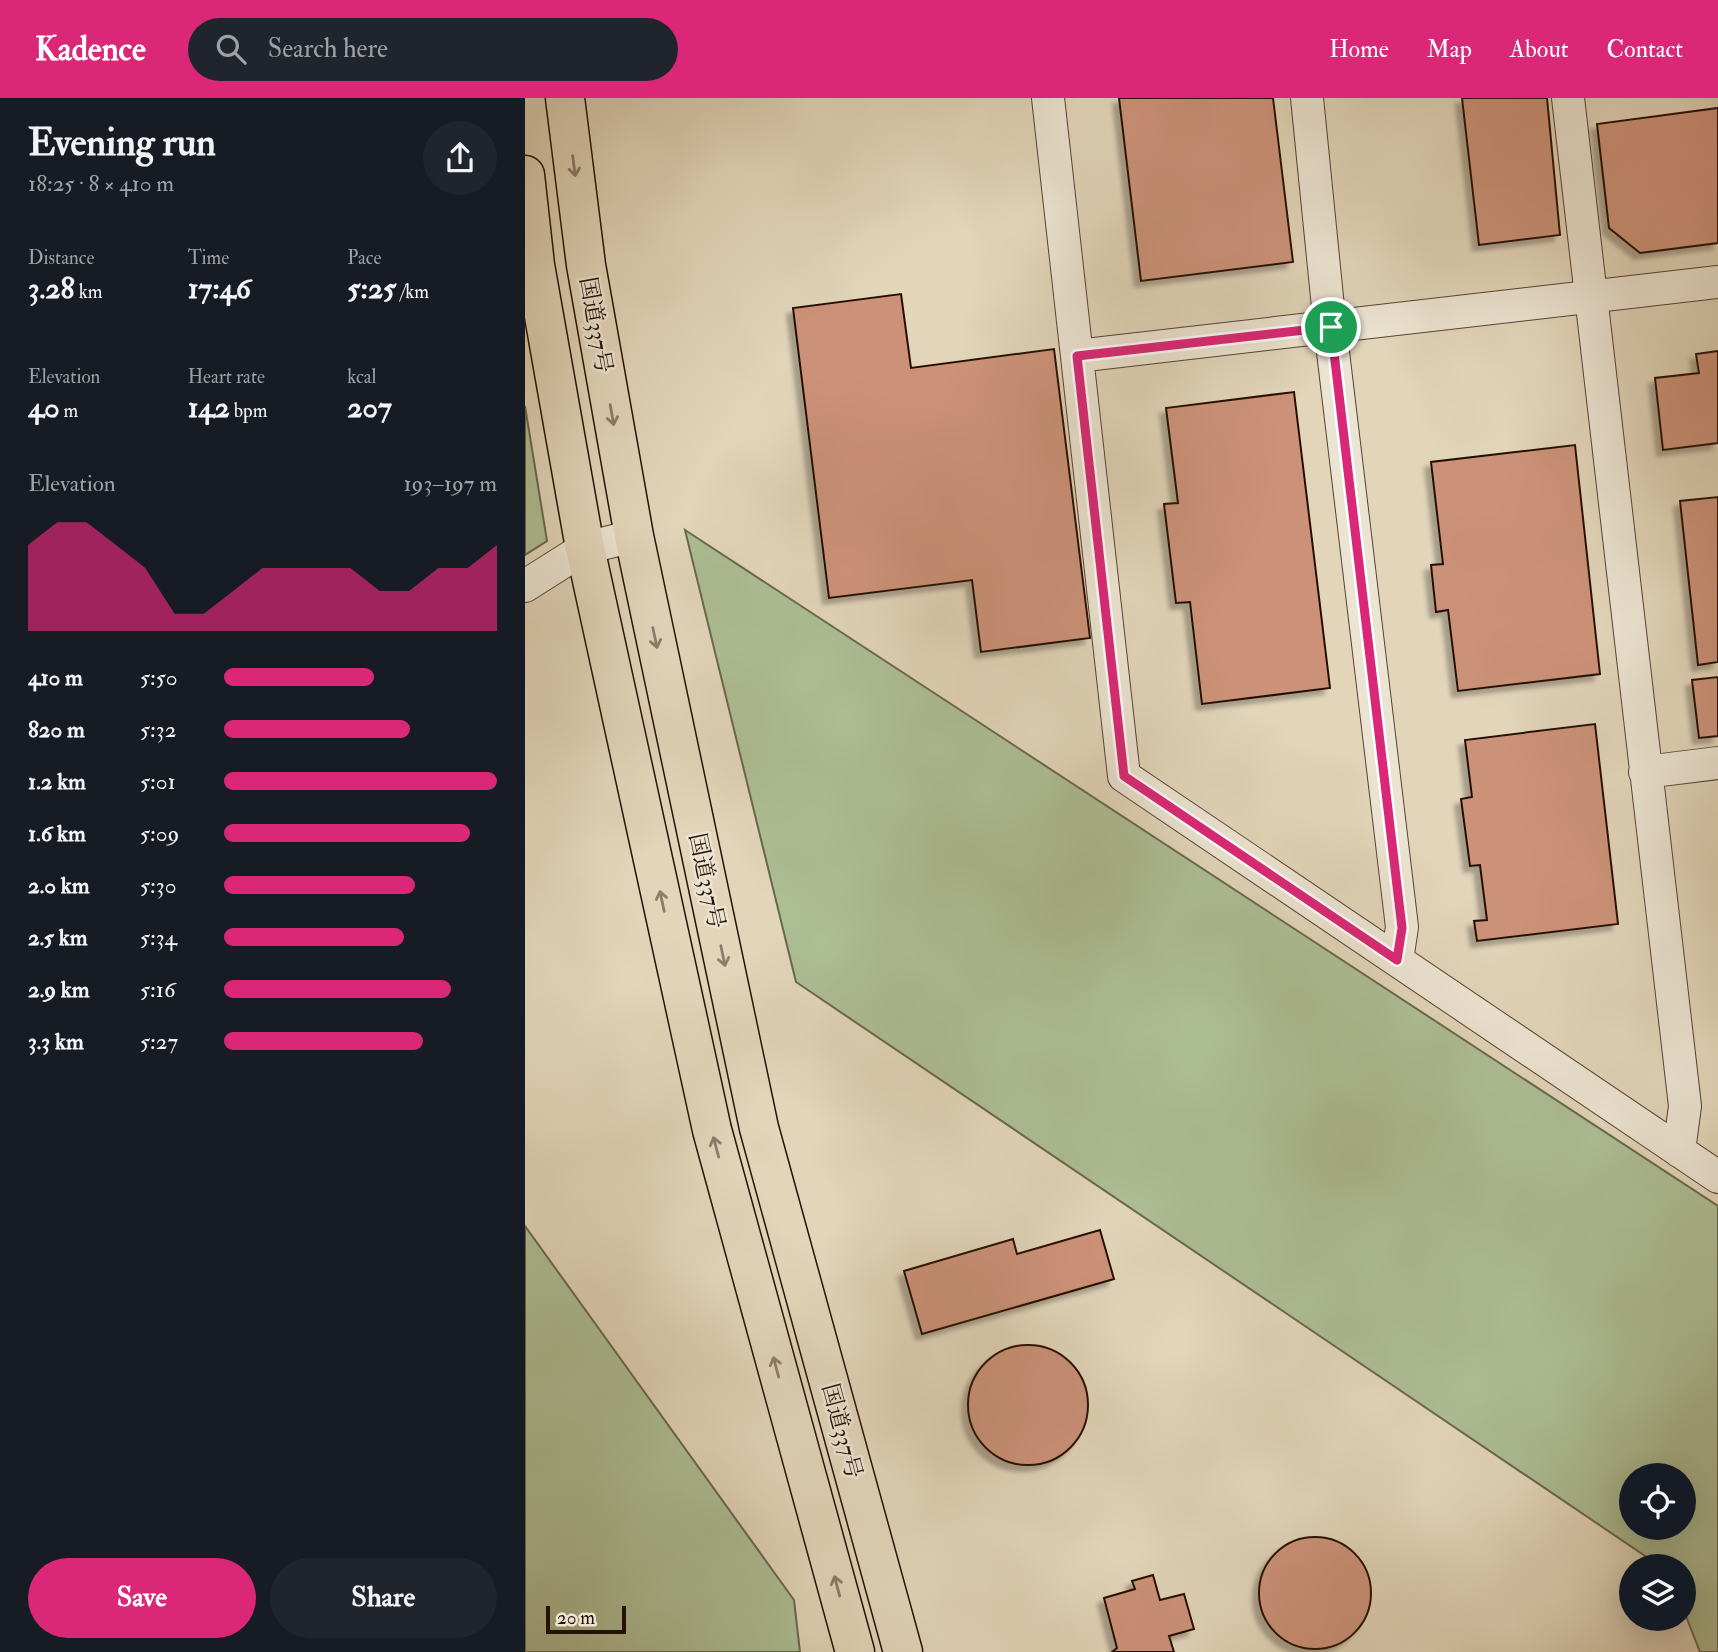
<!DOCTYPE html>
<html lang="en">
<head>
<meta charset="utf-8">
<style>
  :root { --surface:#171b24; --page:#20242c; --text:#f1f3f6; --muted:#9ea1a6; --accent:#db2777 }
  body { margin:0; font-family:"IM FELL Double Pica","Noto Serif JP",serif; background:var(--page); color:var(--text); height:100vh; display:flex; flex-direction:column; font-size:26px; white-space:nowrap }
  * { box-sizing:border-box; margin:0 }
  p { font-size:23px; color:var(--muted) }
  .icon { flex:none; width:38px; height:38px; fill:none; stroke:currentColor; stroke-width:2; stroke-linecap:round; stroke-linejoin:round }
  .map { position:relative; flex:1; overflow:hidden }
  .details { display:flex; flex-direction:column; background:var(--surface); width:525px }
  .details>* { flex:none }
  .fabs { position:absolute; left:1094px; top:1365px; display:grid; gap:14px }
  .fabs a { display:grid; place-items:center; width:77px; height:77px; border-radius:50%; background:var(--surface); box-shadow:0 7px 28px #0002; font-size:35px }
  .scale { position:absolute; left:21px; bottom:18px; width:80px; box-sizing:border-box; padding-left:7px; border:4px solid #261105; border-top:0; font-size:19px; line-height:24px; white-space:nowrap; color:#261105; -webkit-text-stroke:5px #ece4d2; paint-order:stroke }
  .pin { position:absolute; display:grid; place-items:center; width:60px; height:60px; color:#fff; margin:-30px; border:4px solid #fff; border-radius:50%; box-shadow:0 2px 7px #0007 }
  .round { display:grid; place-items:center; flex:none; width:74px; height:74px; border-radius:37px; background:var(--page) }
  .overview { display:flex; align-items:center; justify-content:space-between; height:119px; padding:0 28px }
  h1 { font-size:38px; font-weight:700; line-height:52px }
  .figures { display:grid; grid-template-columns:repeat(3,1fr); gap:10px; height:119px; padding:7px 28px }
  .figures div { display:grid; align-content:center }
  .figures b { font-size:30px; font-weight:700 }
  .figures small { font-size:19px; font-weight:400 }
  .figures p { font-size:19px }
  .chart { height:196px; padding:14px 28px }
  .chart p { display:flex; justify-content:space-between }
  .chart svg { width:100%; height:126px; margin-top:7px; fill:var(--accent); opacity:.7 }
  .cta { display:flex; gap:14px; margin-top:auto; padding:14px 28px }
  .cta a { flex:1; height:80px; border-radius:42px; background:var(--accent); color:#fff; font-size:28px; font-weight:700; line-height:80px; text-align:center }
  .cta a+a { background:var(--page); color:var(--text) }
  ul { padding:0 28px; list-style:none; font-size:23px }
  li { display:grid; grid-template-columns:112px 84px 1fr; align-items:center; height:52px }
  li i { height:18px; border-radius:9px; background:var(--accent) }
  header { display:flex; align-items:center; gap:42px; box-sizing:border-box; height:98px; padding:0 35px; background:var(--accent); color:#fff }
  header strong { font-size:33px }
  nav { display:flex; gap:38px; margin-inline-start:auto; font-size:24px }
  .search { width:490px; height:63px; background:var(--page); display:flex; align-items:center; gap:18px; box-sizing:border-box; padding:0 24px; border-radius:38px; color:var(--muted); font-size:26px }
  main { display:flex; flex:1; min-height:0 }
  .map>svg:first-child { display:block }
  .green { fill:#adbe95; stroke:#6a684d; stroke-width:2; fill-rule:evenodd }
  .building { fill:#cc9279; stroke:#261105; stroke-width:2; filter:url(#shadow) }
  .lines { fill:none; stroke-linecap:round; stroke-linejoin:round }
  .minor-casing { stroke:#554232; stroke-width:34 }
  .highway-casing { stroke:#261105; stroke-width:41 }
  .minor { stroke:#ece4d2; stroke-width:32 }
  .highway { stroke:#e2d5ba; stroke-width:38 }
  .oneway { stroke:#8d7d69 }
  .route-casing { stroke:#fff; stroke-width:14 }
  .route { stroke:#db2777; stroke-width:9 }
  .labels { text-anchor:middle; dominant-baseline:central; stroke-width:5; stroke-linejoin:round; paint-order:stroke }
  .street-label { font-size:23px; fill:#261105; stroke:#ece4d2 }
</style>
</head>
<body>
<header>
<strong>Kadence</strong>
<div class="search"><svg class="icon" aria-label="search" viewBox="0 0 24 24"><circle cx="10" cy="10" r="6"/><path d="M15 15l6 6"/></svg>Search here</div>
<nav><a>Home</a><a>Map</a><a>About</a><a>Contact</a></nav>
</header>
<main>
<section class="details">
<div class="overview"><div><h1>Evening run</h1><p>18:25 · 8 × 410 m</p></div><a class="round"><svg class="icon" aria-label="share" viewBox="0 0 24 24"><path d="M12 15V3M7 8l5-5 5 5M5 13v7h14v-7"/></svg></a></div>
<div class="figures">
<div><p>Distance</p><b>3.28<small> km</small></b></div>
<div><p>Time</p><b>17:46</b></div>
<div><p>Pace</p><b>5:25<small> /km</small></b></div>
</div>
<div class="figures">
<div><p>Elevation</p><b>40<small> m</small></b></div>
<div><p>Heart rate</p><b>142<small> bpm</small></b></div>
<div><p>kcal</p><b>207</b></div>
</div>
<div class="chart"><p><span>Elevation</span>193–197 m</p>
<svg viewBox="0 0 160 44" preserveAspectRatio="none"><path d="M0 44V14L10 6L20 6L30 14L40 22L50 38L60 38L70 30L80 22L90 22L100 22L110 22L120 30L130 30L140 22L150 22L160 14V44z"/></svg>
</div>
<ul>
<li><b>410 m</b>5:50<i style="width:55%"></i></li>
<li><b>820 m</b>5:32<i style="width:68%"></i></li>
<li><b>1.2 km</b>5:01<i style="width:100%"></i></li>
<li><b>1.6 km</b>5:09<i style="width:90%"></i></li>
<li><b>2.0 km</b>5:30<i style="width:70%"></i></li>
<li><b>2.5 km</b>5:34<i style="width:66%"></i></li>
<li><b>2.9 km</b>5:16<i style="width:83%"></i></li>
<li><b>3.3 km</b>5:27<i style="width:73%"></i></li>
</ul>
<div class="cta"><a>Save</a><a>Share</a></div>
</section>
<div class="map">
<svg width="1193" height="1554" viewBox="0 0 1193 1554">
  <defs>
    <filter id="shadow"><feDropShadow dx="-6" dy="6" stdDeviation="2" flood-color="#0004"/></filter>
  </defs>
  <rect width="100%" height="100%" fill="#e2d5ba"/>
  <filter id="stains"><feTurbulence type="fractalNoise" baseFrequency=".00286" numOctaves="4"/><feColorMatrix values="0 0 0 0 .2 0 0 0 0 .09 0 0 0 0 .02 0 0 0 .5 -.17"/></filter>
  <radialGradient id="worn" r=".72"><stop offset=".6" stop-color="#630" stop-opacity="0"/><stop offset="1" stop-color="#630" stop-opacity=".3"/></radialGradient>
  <path class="green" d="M0,308L22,443L0,457Z
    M160,432L1193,1108V1554H1175L1159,1513L1158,1468H1135L271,884ZM1158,1377V1430H1106V1377Z
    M0,1128L269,1502L275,1554H0Z"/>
  <path class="building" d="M594,0H748L768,164L616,183Z
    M937,0H1022L1035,137L954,147Z
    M1193,10V145L1115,155L1084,130L1072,26Z
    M376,196L386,270L529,251L565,540L456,554L447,482L304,500L268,210Z
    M1193,253V345L1138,352L1130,280L1174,275L1171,256Z
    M769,294L805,590L677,606L665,504L651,505L639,406L653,405L641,310Z
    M1050,347L1075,576L933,593L923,512L911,514L906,467L918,466L906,364Z
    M1193,399V564L1173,567L1155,403Z
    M1193,579V638L1174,640L1167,582Z
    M1070,626L1093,826L952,843L949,823L962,822L955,767L945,768L936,701L947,699L940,642Z
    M575,1132L589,1181L397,1236L379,1173L488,1141L492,1156Z
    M443 1307a60 60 0 1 1 120 0a60 60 0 1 1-120 0Z
    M734 1495a56 56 0 1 1 112 0a56 56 0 1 1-112 0Z
    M628,1477L635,1502L659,1496L669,1531L644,1538L649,1554H587L592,1550L579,1500L610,1491L607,1483Z"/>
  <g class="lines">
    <defs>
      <path id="minor" d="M523,0L599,678L1193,1079
        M782,0L805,229L877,829L872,862
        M1043,0L1160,1008L1154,1053
        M552,258L1193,184
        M0,488L60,450L109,438
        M1120,674L1193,665"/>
      <path id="highway" d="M40,0L61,167L109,438L234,1030L378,1554
        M0,77L10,167L60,450L187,1032L330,1554"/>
    </defs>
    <use href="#minor" class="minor-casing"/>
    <use href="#highway" class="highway-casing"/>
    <use href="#minor" class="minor"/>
    <use href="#highway" class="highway"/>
  </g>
  <defs><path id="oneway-shaft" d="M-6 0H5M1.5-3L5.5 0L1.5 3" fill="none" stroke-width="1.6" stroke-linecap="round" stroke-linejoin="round" transform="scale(1.75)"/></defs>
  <g class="oneway">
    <use href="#oneway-shaft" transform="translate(49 68) rotate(83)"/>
    <use href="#oneway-shaft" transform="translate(87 317) rotate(80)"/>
    <use href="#oneway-shaft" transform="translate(130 540) rotate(78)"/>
    <use href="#oneway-shaft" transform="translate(137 803) rotate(-102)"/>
    <use href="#oneway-shaft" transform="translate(198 858) rotate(78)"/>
    <use href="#oneway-shaft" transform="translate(191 1049) rotate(-105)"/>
    <use href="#oneway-shaft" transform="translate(251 1269) rotate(-105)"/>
    <use href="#oneway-shaft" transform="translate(312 1488) rotate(-105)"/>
  </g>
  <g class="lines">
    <defs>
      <path id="route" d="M806,229L877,830L872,862L599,678L552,258Z"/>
    </defs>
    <use href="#route" class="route-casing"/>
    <use href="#route" class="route"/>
  </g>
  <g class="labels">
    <g class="street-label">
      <text transform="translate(71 227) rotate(80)">国道337号</text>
      <text transform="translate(182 783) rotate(78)">国道337号</text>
      <text transform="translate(317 1333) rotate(75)">国道337号</text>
    </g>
  </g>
  <rect width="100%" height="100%" filter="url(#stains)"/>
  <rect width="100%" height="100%" fill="url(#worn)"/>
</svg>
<div class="fabs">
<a><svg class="icon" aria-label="locate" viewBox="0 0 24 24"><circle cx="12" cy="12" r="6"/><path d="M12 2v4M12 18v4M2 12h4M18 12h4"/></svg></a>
<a><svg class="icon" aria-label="layers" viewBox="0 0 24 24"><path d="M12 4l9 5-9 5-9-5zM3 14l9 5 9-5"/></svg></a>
</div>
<div class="scale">20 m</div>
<div class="pin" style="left:806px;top:229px;background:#1e9e55"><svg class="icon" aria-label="arrive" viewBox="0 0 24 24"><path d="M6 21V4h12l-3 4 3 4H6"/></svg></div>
</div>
</main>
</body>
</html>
